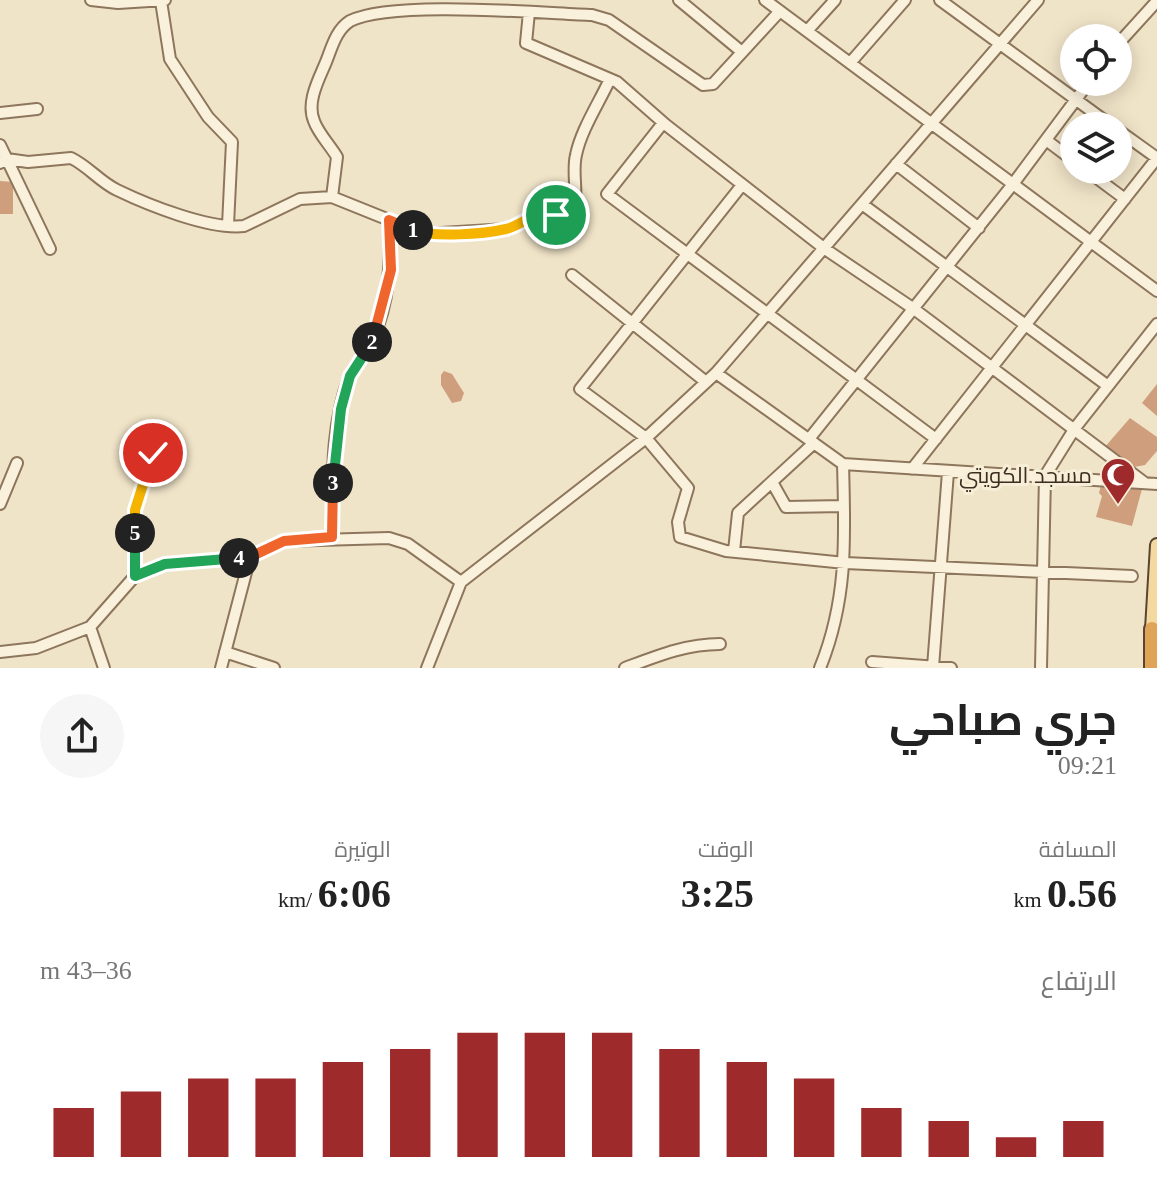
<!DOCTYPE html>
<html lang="ar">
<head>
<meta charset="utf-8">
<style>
  :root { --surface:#fff; --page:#f6f6f6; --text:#222; --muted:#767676; --accent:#9e2a2b }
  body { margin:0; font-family:"Times New Roman",Cairo,serif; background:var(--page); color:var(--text); direction:rtl; height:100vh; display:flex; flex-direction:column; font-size:30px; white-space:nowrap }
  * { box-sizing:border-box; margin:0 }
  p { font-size:26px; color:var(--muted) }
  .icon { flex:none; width:44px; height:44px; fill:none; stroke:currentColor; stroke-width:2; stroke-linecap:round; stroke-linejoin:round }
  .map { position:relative; height:668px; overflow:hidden; direction:ltr }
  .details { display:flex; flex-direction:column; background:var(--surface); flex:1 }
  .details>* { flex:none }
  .buttons { position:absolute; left:1060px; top:24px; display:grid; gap:16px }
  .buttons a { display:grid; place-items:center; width:72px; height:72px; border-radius:50%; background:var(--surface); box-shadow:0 4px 20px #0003; font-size:40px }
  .pin { position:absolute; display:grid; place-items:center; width:68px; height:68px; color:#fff; margin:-34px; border:4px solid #fff; border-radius:50%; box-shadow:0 2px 8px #0007 }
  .km { position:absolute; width:40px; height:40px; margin:-20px; border-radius:50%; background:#222; color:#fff; font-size:22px; line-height:40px; text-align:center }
  .round { display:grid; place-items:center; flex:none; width:84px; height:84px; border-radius:42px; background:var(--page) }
  .overview { display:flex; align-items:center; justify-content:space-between; height:136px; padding:0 40px }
  h1 { font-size:44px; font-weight:700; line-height:60px }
  .stats { display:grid; grid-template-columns:repeat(3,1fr); gap:12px; height:136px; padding:8px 40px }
  .stats div { display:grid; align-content:center }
  .stats b { font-size:40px; font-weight:700 }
  .stats small { font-size:22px; font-weight:400 }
  .stats p { font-size:22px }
  .chart { height:224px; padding:16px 40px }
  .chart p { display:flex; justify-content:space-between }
  .chart svg { width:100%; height:144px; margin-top:8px; stroke:var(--accent); stroke-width:6 }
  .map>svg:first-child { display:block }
  .building { fill:#cf9f7d }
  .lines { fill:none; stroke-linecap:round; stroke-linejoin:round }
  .minor-casing { stroke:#8d765c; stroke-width:14 }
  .major-casing { stroke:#5b4430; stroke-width:16 }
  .highway-casing { stroke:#5b4430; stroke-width:18 }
  .minor { stroke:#faf1dc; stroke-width:10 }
  .major { stroke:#f3d9a0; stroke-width:12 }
  .highway { stroke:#e0a458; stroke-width:14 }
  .split-1-casing { stroke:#fff; stroke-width:16 }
  .split-2-casing { stroke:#fff; stroke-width:16 }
  .split-3-casing { stroke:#fff; stroke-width:16 }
  .split-4-casing { stroke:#fff; stroke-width:16 }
  .split-5-casing { stroke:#fff; stroke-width:16 }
  .split-6-casing { stroke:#fff; stroke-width:16 }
  .split-1 { stroke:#f5b400; stroke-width:10 }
  .split-2 { stroke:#f0652b; stroke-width:10 }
  .split-3 { stroke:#22a559; stroke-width:10 }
  .split-4 { stroke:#f0652b; stroke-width:10 }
  .split-5 { stroke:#22a559; stroke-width:10 }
  .split-6 { stroke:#f5b400; stroke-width:10 }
  .labels { text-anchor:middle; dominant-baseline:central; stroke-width:6; stroke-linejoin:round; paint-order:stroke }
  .poi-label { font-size:22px; fill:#3d2e20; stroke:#f7eed8; text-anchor:end }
</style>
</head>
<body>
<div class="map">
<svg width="1157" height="668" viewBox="0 0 1157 668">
  <rect width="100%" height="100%" fill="#f0e4c8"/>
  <path class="building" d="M0,181L13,182V214H0Z
    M444,371L452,374L464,393L461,401L452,403L441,385V375Z
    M1157,384V416L1142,403Z
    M1130,418L1157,437V451L1145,465L1134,467L1104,448Z
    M1101,485L1142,489L1132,526L1096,517L1102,496L1099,493Z"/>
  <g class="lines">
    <defs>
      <path id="minor" d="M91,0L118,3L165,0
        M679,0L742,52
        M765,0L1157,291
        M940,0L1112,126
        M161,1L170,59L208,117L232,142L228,225
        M529,12L526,43L617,82L666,125L825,249L914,309L1145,483
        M807,31L835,0
        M1118,44L1157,1
        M850,63L905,0
        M0,113L37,109
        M663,123L607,194L936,439
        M1118,130L1157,158
        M1046,140L1074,161
        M0,145L50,249
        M0,163L7,159L28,162L71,158C88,166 100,182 117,190C148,205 210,230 244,226L300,199L332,197L424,234L508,229L545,210L570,217C581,200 571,175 576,155C581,130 599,103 610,79
        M896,164L979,228
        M1086,170L1125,199
        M742,185L580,389L646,438L688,488L678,522L680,537L726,551L845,563L1132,576
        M332,197L337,157C330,145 318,133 314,121C306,102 319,79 326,62C332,47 336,30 350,21C392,0 538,13 592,15L609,20L703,85L713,84L780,11
        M862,204L1108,386
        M572,275L706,382
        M716,373L843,464L1157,484
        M809,439L1013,184L1089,82
        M912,469L1157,158
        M772,482L786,507L844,506
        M0,504L17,463
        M332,537C333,486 330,426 349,378C354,364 367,354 372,341C390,302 391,262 389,220
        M734,551L738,513L814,443
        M135,576V510L153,453
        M90,627L104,668
        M0,652L36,648L90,627L135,576L165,564L250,557L284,541L389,538L408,544L461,582
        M225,652L274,668
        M872,662L951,668
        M933,667L948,472
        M221,668L250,557
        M427,668L461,582L646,438L716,373L1038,0
        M625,668C657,656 686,644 720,644
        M820,668C848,599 845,537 843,464
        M1041,668L1045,476L1075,428L1157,324"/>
      <path id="major" d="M1152,629L1157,545"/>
      <path id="highway" d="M1152,668V629"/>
    </defs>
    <use href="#minor" class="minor-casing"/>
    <use href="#major" class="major-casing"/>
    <use href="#highway" class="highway-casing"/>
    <use href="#minor" class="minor"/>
    <use href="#major" class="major"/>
    <use href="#highway" class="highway"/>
  </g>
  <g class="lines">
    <defs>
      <path id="split-1" d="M413,230C433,238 484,234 506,229C519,226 532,215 545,210L556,215"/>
      <path id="split-2" d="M372,342L391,270L389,220L413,230"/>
      <path id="split-3" d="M333,483L341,409L350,376L372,342"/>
      <path id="split-4" d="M239,558L250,557L284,541L332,537L333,483"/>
      <path id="split-5" d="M135,533V576L165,564L239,558"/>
      <path id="split-6" d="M135,533V510L153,453"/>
    </defs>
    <use href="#split-1" class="split-1-casing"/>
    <use href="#split-2" class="split-2-casing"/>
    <use href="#split-3" class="split-3-casing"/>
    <use href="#split-4" class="split-4-casing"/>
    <use href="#split-5" class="split-5-casing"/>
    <use href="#split-6" class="split-6-casing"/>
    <use href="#split-1" class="split-1"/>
    <use href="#split-2" class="split-2"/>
    <use href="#split-3" class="split-3"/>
    <use href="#split-4" class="split-4"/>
    <use href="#split-5" class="split-5"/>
    <use href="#split-6" class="split-6"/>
  </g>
  <defs>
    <symbol id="mosque-pin" viewBox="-11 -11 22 30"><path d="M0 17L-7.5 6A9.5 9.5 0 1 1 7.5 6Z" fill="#9e2a2b" stroke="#f7eed8"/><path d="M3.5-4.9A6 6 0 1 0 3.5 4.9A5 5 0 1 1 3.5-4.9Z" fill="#fff"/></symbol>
  </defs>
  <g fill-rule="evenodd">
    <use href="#mosque-pin" x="1098" y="455" width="40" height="54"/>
  </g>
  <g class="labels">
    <g class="poi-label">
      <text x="1092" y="475">مسجد الكويتي</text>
    </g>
  </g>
</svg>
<div class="buttons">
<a><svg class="icon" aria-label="locate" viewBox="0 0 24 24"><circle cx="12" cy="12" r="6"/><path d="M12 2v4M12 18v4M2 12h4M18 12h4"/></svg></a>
<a><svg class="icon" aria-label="layers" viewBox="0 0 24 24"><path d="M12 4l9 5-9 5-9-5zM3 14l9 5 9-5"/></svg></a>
</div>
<div class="pin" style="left:556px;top:215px;background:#1e9e55"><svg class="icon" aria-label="arrive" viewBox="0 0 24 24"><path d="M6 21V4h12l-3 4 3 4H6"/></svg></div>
<div class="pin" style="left:153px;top:453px;background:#d93025"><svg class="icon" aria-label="check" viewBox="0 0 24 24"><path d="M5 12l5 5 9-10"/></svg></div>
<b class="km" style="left:413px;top:230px">1</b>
<b class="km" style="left:372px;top:342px">2</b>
<b class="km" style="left:333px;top:483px">3</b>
<b class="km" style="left:239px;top:558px">4</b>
<b class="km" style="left:135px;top:533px">5</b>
</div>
<section class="details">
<div class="overview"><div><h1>جري صباحي</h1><p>09:21</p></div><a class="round"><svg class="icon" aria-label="share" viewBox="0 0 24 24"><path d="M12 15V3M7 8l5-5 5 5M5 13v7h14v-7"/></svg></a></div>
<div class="stats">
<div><p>المسافة</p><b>0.56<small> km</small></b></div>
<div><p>الوقت</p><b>3:25</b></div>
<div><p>الوتيرة</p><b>6:06<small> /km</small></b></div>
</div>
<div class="chart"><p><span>الارتفاع</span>36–43 m</p>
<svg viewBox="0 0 160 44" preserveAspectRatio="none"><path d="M5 44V29M15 44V24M25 44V20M35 44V20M45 44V15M55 44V11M65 44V6M75 44V6M85 44V6M95 44V11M105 44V15M115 44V20M125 44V29M135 44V33M145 44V38M155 44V33"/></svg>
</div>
</section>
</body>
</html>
